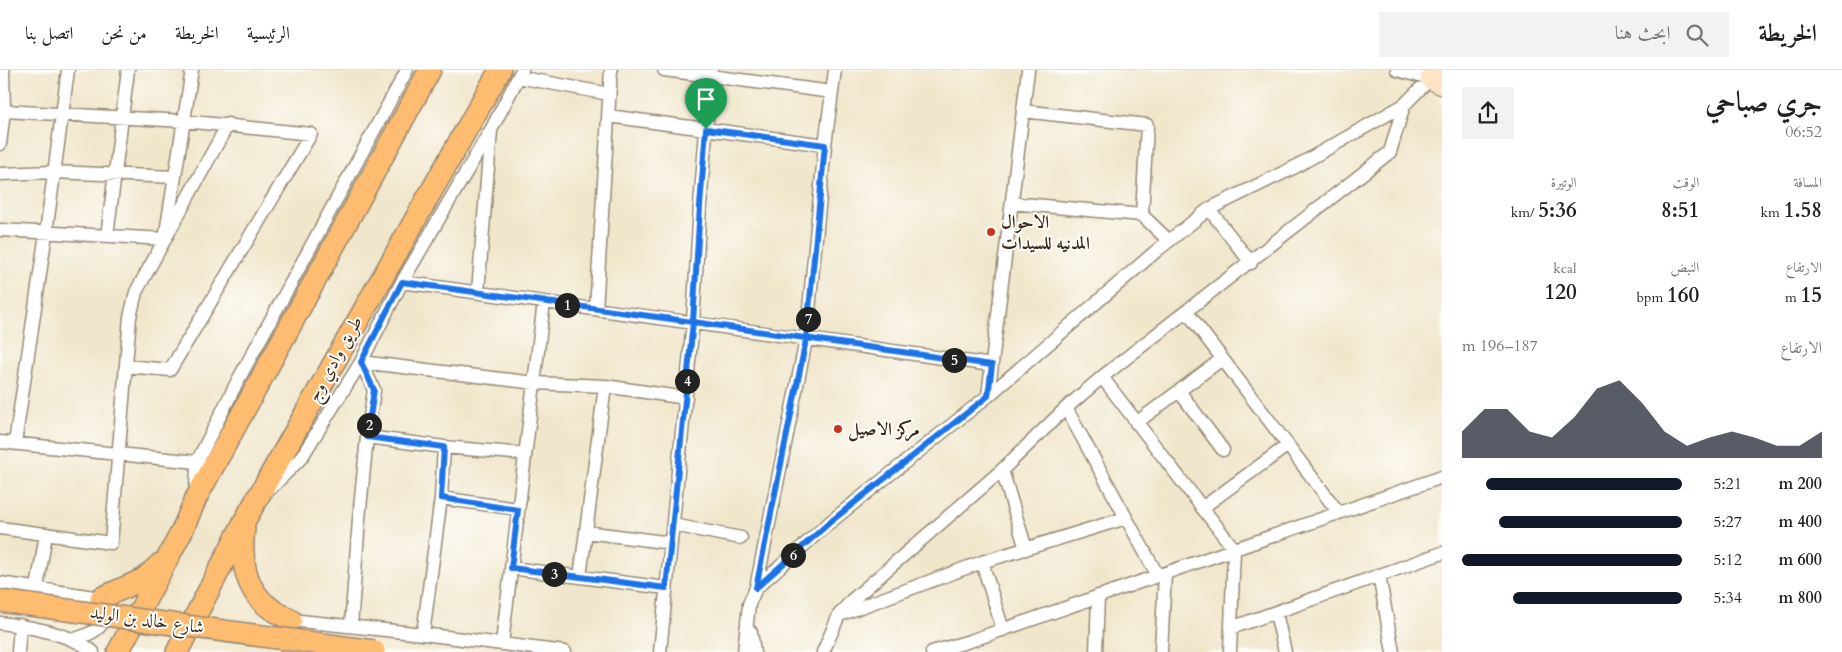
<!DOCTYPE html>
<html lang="ar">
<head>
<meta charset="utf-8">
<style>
  :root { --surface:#fff; --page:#f2f2f2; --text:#222; --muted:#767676; --line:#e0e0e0; --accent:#111827 }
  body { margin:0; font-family:Cardo,Amiri,serif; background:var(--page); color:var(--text); direction:rtl; height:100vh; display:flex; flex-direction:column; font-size:19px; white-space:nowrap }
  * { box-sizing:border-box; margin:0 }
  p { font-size:16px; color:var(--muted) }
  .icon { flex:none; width:28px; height:28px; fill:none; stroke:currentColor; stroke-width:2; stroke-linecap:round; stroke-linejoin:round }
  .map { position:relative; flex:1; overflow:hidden; direction:ltr }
  .panel { display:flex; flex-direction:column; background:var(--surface); width:400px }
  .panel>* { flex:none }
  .pin { position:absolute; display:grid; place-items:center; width:42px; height:42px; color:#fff; margin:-51px -21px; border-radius:50% 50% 50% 0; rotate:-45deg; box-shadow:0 0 5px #0007 }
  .pin .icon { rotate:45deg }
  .km { position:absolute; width:25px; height:25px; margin:-12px; border-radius:50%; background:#222; color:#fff; font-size:14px; line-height:25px; text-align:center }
  .round { display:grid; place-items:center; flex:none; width:52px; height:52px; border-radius:0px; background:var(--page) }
  .head { display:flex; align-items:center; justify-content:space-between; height:85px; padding:0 20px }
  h1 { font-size:28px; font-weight:600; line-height:38px }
  .stats { display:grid; grid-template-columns:repeat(3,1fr); gap:8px; height:85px; padding:5px 20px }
  .stats div { display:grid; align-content:center }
  .stats b { font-size:21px; font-weight:600 }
  .stats small { font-size:14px; font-weight:400 }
  .stats p { font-size:14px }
  .chart { height:140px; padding:10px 20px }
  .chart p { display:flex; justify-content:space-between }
  .chart svg { width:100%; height:90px; margin-top:5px; fill:var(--accent); opacity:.7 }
  ul { padding:0 20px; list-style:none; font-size:16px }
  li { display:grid; grid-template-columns:80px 60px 1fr; align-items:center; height:38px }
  li i { height:12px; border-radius:6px; background:var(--accent) }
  header { display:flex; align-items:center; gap:30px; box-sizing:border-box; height:70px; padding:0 25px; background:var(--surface); border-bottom:1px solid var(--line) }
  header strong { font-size:24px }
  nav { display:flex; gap:28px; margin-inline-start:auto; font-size:18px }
  .search { width:350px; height:45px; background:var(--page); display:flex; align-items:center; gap:12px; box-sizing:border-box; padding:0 18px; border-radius:0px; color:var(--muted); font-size:19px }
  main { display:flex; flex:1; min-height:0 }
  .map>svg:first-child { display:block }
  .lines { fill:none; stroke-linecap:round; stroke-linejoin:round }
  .street-casing { stroke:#968874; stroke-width:15 }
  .secondary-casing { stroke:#968874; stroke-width:21 }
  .primary-casing { stroke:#968874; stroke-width:24 }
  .street { stroke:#fff; stroke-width:12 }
  .secondary { stroke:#ffe4c6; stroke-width:19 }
  .primary { stroke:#febc70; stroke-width:21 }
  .primary-bridge-casing { stroke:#968874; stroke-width:24; stroke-linecap:butt }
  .primary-bridge { stroke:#febc70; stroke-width:21 }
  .route-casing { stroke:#fff; stroke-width:10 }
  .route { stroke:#1a73e8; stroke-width:6 }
  .poi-dot { fill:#c8321e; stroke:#fdfcf7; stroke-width:2 }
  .labels { text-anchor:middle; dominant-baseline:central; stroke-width:4; stroke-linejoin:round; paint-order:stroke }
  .poi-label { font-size:18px; font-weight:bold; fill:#3b2a1e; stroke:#fdfcf7; text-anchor:start }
  .street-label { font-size:18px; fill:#3b2a1e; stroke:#fdfcf7 }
</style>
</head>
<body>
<header>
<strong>الخريطة</strong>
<div class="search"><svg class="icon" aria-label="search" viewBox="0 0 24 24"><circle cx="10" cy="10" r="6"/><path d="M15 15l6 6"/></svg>ابحث هنا</div>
<nav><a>الرئيسية</a><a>الخريطة</a><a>من نحن</a><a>اتصل بنا</a></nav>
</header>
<main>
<section class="panel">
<div class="head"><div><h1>جري صباحي</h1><p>06:52</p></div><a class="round"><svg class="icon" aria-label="share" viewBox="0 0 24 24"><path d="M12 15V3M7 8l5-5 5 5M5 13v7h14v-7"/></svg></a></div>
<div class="stats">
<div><p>المسافة</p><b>1.58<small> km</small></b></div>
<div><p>الوقت</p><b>8:51</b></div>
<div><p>الوتيرة</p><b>5:36<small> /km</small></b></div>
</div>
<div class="stats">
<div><p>الارتفاع</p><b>15<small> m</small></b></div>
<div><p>النبض</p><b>160<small> bpm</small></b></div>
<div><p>kcal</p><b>120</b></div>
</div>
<div class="chart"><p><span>الارتفاع</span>187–196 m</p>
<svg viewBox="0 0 160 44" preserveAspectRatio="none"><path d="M0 44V31L10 20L20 20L30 31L40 34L50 24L60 10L70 6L80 17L90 31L100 38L110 34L120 31L130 34L140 38L150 38L160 31V44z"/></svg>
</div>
<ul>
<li><b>200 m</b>5:21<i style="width:89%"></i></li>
<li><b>400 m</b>5:27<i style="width:83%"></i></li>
<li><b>600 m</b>5:12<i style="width:100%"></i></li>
<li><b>800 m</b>5:34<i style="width:77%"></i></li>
</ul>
</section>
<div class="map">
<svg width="1442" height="582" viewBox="0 0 1442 582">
  <rect width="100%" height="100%" fill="#fdfcf7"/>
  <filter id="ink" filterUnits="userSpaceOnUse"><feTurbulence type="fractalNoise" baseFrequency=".02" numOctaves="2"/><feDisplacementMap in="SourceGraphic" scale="10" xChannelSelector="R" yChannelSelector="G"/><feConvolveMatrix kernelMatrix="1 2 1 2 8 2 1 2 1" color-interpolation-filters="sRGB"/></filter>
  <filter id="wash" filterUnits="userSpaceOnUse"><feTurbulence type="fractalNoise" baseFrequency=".0096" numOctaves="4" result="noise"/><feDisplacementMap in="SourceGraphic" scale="20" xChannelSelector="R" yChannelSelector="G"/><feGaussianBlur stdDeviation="1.12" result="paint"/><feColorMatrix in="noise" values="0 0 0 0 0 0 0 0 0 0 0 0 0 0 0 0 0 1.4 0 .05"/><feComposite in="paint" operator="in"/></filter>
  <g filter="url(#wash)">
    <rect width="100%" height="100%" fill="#f0e6cb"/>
  </g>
  <g filter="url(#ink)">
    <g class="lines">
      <defs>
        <path id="street" d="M664,0L832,22
          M518,7L609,24
          M4,41L184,51L311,64L170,300L126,296
          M1023,41L1147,55L1142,145
          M608,46L825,75
          M0,74L4,41L3,0
          M0,104L54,102L175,107
          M1012,133L1142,145L1169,171
          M1209,139L1251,193
          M0,160L165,169L192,0
          M107,166L128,0
          M402,212L992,295
          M478,222L491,60
          M596,239L611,0
          M1187,242L1339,443
          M1102,307L1234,479L1230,582
          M1179,321L1223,380
          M988,326L1028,0
          M1066,338L1158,506
          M1136,353L1222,289
          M367,367L444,377L525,384
          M0,372L197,392
          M15,373L46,163L68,0
          M1002,400L1026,479
          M196,420L197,392L237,312L407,0
          M269,420L301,388L361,292L402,212L492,58L522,0
          M441,428L518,439
          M1202,438L1288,375
          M673,455L741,468
          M0,458L111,473L130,247L136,222L228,54
          M586,462L671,473
          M982,492L1003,560
          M511,498L666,518
          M1379,505L1393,582
          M580,507L605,316
          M0,513L101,528C112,555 96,563 72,570
          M37,518L46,464
          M756,518L829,453L988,326L1155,182L1209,139L1295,97L1404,35L1430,9L1397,0
          M1276,543L1285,582
          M839,545L982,492L1126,448
          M291,550L423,564L565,582
          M0,553C25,556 74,564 93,582
          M351,556L359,449L367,367L374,320L361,292L535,313L605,316L686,328
          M1231,558L1442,483
          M751,562L754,582
          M423,564L441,428L444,377
          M502,573L544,232
          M18,582L20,555
          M660,582L693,252L700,136L711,0
          M744,582L749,534L756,518L806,270L825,75L835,0
          M823,582L839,545L852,530L1002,400L1066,338L1102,307L1390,82L1404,35
          M932,582L970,571L1442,407
          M1096,582L1098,526
          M1161,582L1165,503"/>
        <path id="secondary" d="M1438,0L1430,9L1442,15"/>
        <path id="primary" d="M244,459C240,487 245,521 270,538C276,543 284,546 291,550
          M101,528L144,509L160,494
          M118,582L182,461L196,428L430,0
          M177,582L245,450L500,0"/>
      </defs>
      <use href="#street" class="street-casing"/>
      <use href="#secondary" class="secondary-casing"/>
      <use href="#primary" class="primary-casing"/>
      <use href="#street" class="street"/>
      <use href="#secondary" class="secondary"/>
      <use href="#primary" class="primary"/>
      <defs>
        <path id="primary-bridge" d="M0,531L374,581"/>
      </defs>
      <use href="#primary-bridge" class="primary-bridge-casing"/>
      <use href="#primary-bridge" class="primary-bridge"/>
    </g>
  </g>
  <g class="lines" filter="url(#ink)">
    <defs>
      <path id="route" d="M706,59L700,136L693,252L402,212L361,292L374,320L367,367L444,377L441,428L518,440L511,498L666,518L693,252L992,295L988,326L829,453L756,518L806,270L825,75L706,59"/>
    </defs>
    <use href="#route" class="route-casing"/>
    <use href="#route" class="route"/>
  </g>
  <g class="poi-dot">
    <circle cx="991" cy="162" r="5"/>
    <circle cx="838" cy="359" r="5"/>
  </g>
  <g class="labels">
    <g class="poi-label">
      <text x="1001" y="152">الاحوال<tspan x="1001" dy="21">المدنيه للسيدات</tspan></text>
      <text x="848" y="359">مركز الاصيل</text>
    </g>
    <g class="street-label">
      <text transform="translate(335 289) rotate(-61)">طريق وادي وج</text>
      <text transform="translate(147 550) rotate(8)">شارع خالد بن الوليد</text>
    </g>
  </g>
</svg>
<div class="pin" style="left:706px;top:59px;background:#1e9e55"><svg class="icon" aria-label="arrive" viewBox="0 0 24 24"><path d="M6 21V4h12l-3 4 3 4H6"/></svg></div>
<b class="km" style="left:567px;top:235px">1</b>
<b class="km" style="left:369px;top:355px">2</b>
<b class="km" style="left:554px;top:504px">3</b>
<b class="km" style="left:687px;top:311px">4</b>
<b class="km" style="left:954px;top:290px">5</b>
<b class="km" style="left:793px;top:485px">6</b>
<b class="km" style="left:808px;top:249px">7</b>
</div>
</main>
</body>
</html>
